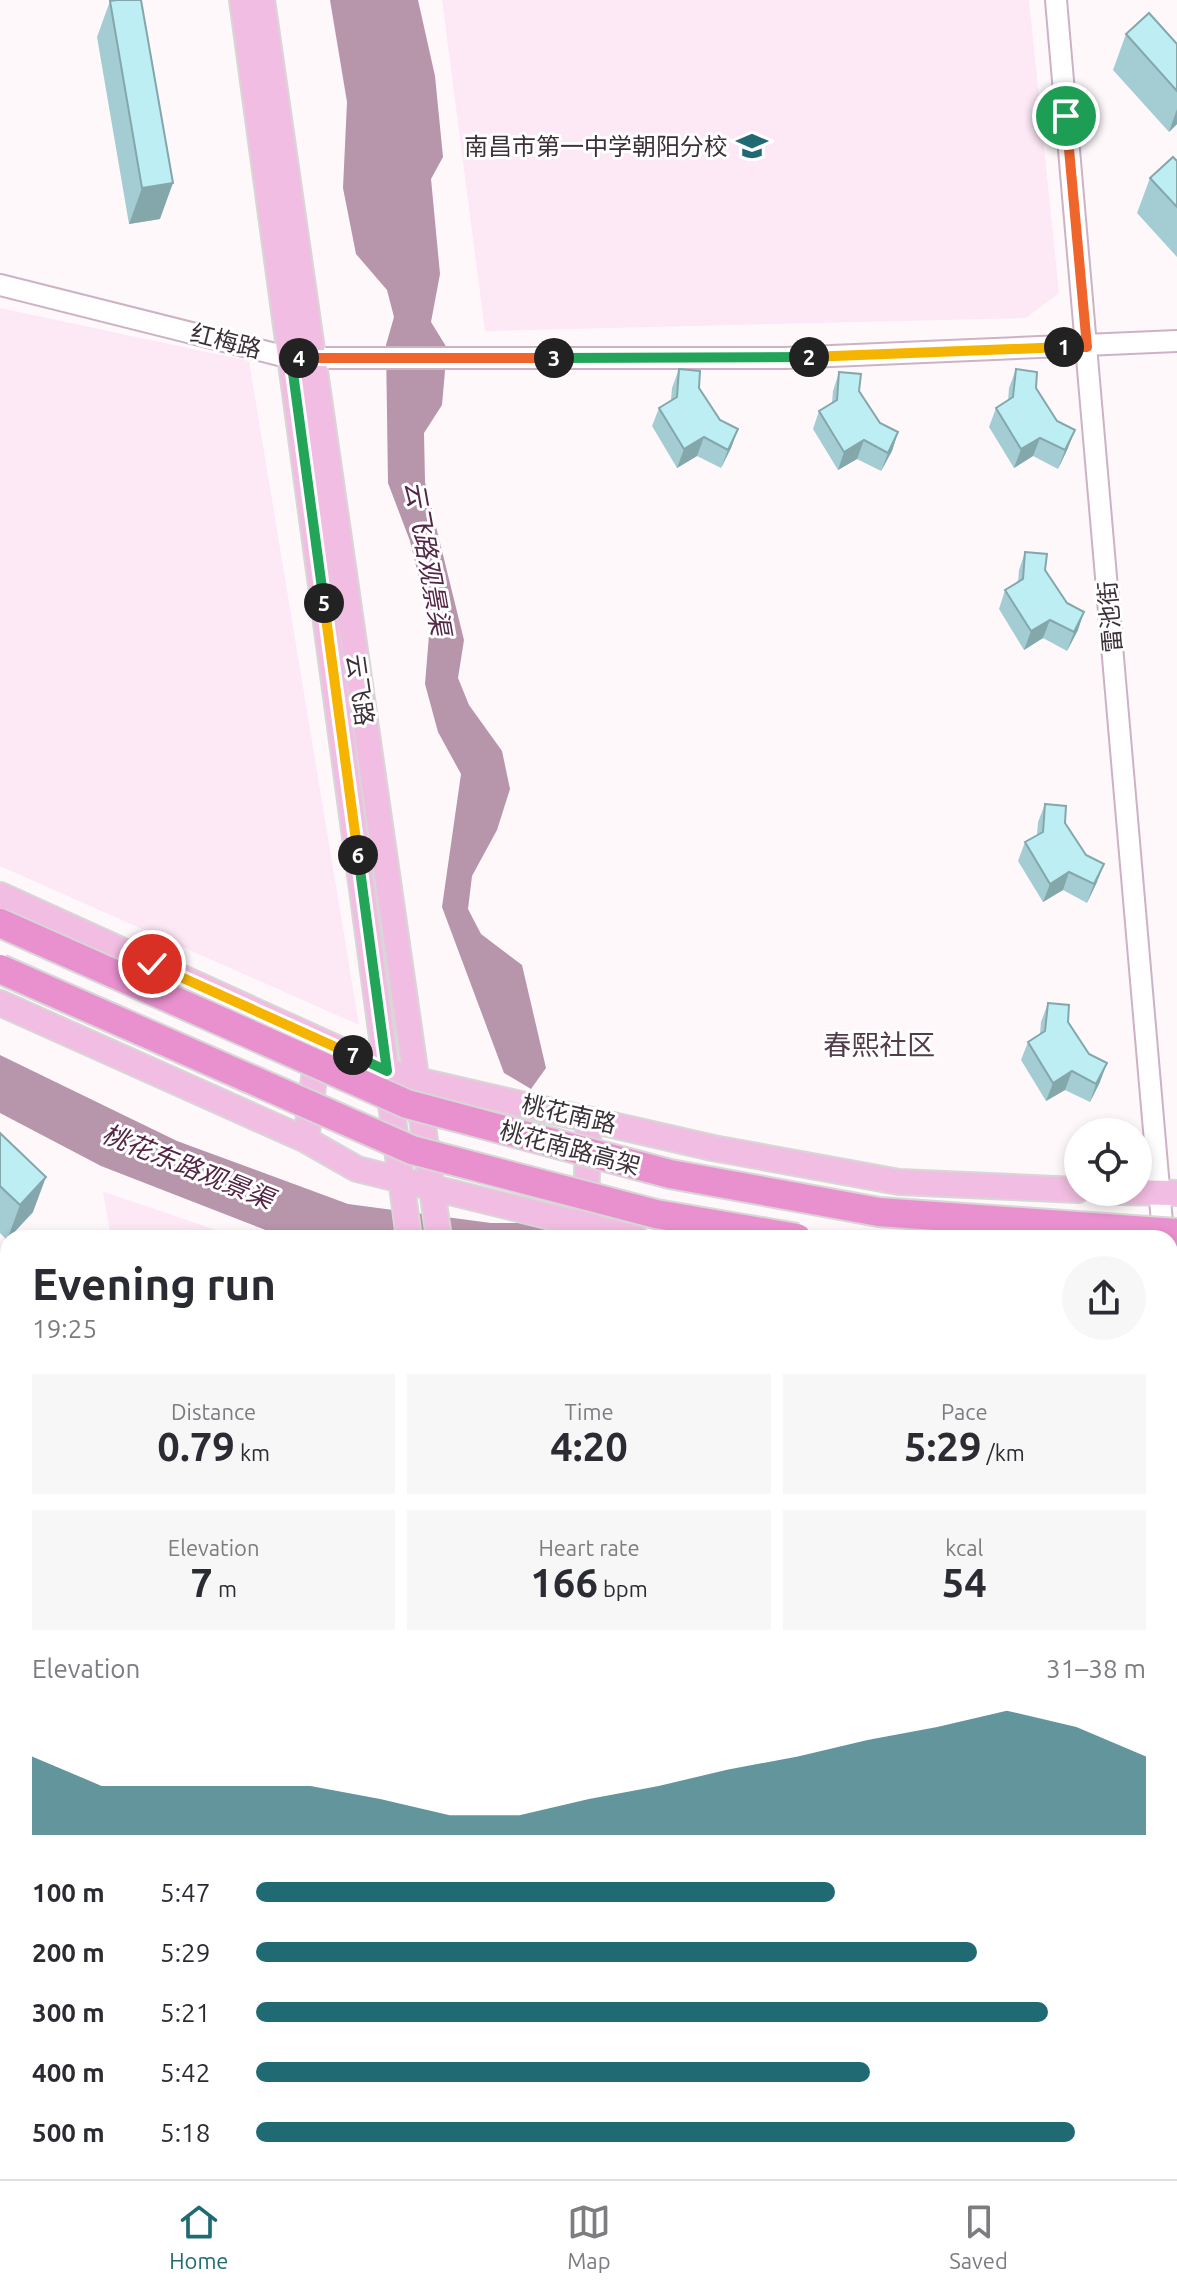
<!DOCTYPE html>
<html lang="en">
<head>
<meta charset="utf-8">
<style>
  :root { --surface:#fff; --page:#f7f7f7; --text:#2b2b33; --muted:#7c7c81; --line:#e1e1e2; --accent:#206b73 }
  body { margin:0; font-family:Ubuntu,"Noto Sans SC",sans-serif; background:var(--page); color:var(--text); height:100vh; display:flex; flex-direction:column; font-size:30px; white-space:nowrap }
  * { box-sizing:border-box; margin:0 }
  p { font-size:26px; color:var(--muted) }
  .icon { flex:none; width:44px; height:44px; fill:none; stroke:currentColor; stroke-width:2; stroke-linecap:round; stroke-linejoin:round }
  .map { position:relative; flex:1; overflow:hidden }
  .details { position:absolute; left:0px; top:1230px; width:1178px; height:950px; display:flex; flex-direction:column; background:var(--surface); border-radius:24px 24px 0 0; box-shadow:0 4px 12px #0003 }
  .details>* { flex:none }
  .tools { position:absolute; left:1064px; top:1118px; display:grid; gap:16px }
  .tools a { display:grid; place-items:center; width:88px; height:88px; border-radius:50%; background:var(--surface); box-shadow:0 4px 12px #0003; font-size:40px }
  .pin { position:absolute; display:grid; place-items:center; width:68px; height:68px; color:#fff; margin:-34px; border:4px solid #fff; border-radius:50%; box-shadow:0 2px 8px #0007 }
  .km { position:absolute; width:40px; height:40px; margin:-20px; border-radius:50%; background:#222; color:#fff; font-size:22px; line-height:40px; text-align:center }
  .round { display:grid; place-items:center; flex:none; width:84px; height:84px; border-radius:42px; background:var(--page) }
  .headline { display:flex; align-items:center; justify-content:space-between; height:136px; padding:0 32px }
  h1 { font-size:44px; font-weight:600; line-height:60px }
  .stats { display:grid; grid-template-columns:repeat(3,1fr); gap:12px; height:136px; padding:8px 32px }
  .stats div { display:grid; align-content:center; border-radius:0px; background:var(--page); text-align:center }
  .stats b { font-size:40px; font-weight:600 }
  .stats small { font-size:22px; font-weight:400 }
  .stats p { font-size:22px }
  .chart { height:224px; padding:16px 32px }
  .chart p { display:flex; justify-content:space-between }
  .chart svg { width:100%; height:144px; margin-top:8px; fill:var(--accent); opacity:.7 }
  ul { padding:0 32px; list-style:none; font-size:26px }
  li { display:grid; grid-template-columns:128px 96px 1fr; align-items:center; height:60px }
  li i { height:20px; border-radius:10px; background:var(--accent) }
  .dock { display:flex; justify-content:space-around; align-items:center; height:112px; border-top:2px solid var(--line); background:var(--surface); font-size:22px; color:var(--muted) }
  .dock a { display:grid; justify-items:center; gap:4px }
  .dock .active { color:var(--accent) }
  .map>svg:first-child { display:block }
  .built { fill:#fde8f6 }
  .water { fill:#b795ab }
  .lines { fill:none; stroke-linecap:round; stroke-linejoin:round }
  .minor-casing { stroke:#cdb2c3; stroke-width:24 }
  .major-casing { stroke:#d8d6d7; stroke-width:28 }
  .highway-casing { stroke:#d8d6d7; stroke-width:32 }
  .minor { stroke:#fff; stroke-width:20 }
  .major { stroke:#f2bde2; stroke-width:24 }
  .highway { stroke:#e991ce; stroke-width:28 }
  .highway-bridge-casing { stroke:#d8d6d7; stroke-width:32; stroke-linecap:butt }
  .highway-bridge { stroke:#e991ce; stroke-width:28 }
  .wall { fill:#a3cdd2 }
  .shaded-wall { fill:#84a7ab }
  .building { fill:#bdeef4; stroke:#84a7ab; stroke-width:2 }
  .split-1-casing { stroke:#fff; stroke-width:16 }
  .split-2-casing { stroke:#fff; stroke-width:16 }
  .split-3-casing { stroke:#fff; stroke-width:16 }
  .split-4-casing { stroke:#fff; stroke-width:16 }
  .split-5-casing { stroke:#fff; stroke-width:16 }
  .split-6-casing { stroke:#fff; stroke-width:16 }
  .split-7-casing { stroke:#fff; stroke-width:16 }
  .split-8-casing { stroke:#fff; stroke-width:16 }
  .split-1 { stroke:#f0652b; stroke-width:10 }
  .split-2 { stroke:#f5b400; stroke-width:10 }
  .split-3 { stroke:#22a559; stroke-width:10 }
  .split-4 { stroke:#f0652b; stroke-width:10 }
  .split-5 { stroke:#22a559; stroke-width:10 }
  .split-6 { stroke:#f5b400; stroke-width:10 }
  .split-7 { stroke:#22a559; stroke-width:10 }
  .split-8 { stroke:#f5b400; stroke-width:10 }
  .labels { text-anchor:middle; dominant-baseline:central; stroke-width:6; stroke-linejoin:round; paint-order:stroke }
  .poi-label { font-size:24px; fill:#3c3138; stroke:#fff; text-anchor:end }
  .street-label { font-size:24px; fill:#3c3138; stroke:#fff }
  .water-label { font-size:26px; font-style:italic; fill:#542747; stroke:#fff }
  .quarter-label { font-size:28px; fill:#523c4a; stroke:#fff }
</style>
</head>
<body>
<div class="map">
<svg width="1177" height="2179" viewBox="0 0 1177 2179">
  <rect width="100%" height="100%" fill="#fef8fb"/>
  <path class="built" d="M442,0H1029L1059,293L1026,318L485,331Z
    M0,308L249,361L359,1025L0,866Z
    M103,1192H104L240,1238H111Z
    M1177,1815V2129L1170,2130V1816Z
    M8,2021V2148H0V2022Z"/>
  <path class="water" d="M330,0H418L435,76L443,157L431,179L440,274L431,322L447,348L442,405L424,433L425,482L464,640L458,678L469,705L502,751L510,789L497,830L472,876L468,909L481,934L522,965L546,1068L531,1089L504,1073L442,907L461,774L438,732L425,684L430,623L410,541L388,483L386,345L394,317L387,290L356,254L343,188L347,102Z
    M0,1055L177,1141L348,1204L491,1223H521L575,1238H286L101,1166L0,1113Z"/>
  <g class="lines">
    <defs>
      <path id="minor" d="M1056,0L1163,1234
        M0,285L291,358H785L1177,341
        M1170,1343L1177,1407
        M0,1657H8
        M1170,2139L1177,2138
        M37,2179L346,2172"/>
      <path id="major" d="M242,0L409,1238
        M262,0L439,1238
        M0,895L387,1071L416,1080L713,1148L899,1182L1078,1190
        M0,1003L306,1140L357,1169L636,1238
        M306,1140L318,1047
        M1120,1192L1177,1193
        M586,1212L588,1133
        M1170,1293H1177
        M548,2172L549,2179
        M575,2172L576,2179"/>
      <path id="highway" d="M1170,1269H1177"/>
    </defs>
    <use href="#minor" class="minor-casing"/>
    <use href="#major" class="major-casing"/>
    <use href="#highway" class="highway-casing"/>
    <use href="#minor" class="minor"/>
    <use href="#major" class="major"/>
    <use href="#highway" class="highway"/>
    <defs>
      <path id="highway-bridge" d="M0,923L407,1104L670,1174L879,1212L1177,1233
        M0,969L412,1150L656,1214L797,1238"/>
    </defs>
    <use href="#highway-bridge" class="highway-bridge-casing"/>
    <use href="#highway-bridge" class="highway-bridge"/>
  </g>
  <path class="wall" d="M110,1L160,219L129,224L97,37Z
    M1126,34L1177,44V124L1169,132L1113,70Z
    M1177,161V257L1137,213L1150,178Z
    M679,369L699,388L720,420L738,429L731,448L721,468L697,456L677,468L652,426L659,408L671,400L672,388Z
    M1016,369L1036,388L1068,448L1058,469L1033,456L1014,468L989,427L996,408L1008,401L1009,388Z
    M839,372L859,391L880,423L898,432L892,451L881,471L857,459L838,470L813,429L819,411L832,403L833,391Z
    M1025,552L1045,570L1078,630L1067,651L1043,638L1024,650L999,609L1005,590L1018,583L1019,570Z
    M1045,804L1065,823L1097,882L1087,903L1063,890L1043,902L1018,861L1025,842L1037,835L1038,822Z
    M1048,1003L1068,1022L1100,1082L1090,1102L1065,1090L1046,1101L1021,1060L1028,1042L1040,1034L1041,1022Z
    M0,1133L33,1212L7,1240L0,1233Z
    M0,1294L8,1305V1424L0,1413Z
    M0,1430L8,1437V1533L0,1526Z
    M818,2172H858L860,2179H819Z"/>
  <path class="shaded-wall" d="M1177,109V124L1169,132Z
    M173,183L160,219L129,224L142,188Z
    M738,429L731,448L721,468L728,450Z
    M1075,430L1068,448L1058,469L1065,450Z
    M898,432L892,451L881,471L888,453Z
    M704,437L697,456L677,468L684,449Z
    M1040,438L1033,456L1014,468L1021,449Z
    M864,440L857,459L838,470L844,452Z
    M1084,612L1078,630L1067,651L1074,632Z
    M1050,620L1043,638L1024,650L1031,631Z
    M1104,864L1097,882L1087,903L1094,884Z
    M1069,872L1063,890L1043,902L1050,884Z
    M1107,1063L1100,1082L1090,1102L1096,1084Z
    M1072,1071L1065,1090L1046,1101L1053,1083Z
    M46,1177L33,1212L7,1240L20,1205Z
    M1177,1733V1735L1170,1754V1734Z"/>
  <path class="building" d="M117,0H141L173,183L142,188L110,1Z
    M1149,13L1177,44V91L1126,34Z
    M1173,157L1177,161V207L1150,178Z
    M679,369L700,371L699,388L720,420L738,429L728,450L704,437L684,449L659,408L677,397Z
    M1016,369L1037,372L1036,388L1057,421L1075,430L1065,450L1040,438L1021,449L996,408L1013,397Z
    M839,372L861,374L859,391L880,423L898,432L888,453L864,440L844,452L819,411L837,400Z
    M1025,552L1047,554L1045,570L1067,603L1084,612L1074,632L1050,620L1031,631L1005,590L1023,579Z
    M1045,804L1066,806L1065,823L1086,855L1104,864L1094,884L1069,872L1050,884L1025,842L1043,832Z
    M1048,1003L1069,1005L1068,1022L1089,1054L1107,1063L1096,1084L1072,1071L1053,1083L1028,1042L1045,1031Z
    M0,1133L46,1177L20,1205L0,1186Z
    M0,1294L8,1305V1370L0,1359Z
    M0,1430L8,1437V1487L0,1480Z
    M1170,1671L1177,1728V1733L1170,1734Z
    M832,2172H858L860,2179H833Z"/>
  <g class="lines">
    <defs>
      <path id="split-1" d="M1064,347H1087L1066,116"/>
      <path id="split-2" d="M809,357L1064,347"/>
      <path id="split-3" d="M554,358L809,357"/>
      <path id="split-4" d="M299,358H554"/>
      <path id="split-5" d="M299,358H291L324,603"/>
      <path id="split-6" d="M324,603L358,855"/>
      <path id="split-7" d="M353,1055L387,1071L358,855"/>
      <path id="split-8" d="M152,964L353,1055"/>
    </defs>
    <use href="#split-1" class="split-1-casing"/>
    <use href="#split-2" class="split-2-casing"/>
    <use href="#split-3" class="split-3-casing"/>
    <use href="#split-4" class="split-4-casing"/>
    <use href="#split-5" class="split-5-casing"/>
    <use href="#split-6" class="split-6-casing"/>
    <use href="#split-7" class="split-7-casing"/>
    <use href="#split-8" class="split-8-casing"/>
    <use href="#split-1" class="split-1"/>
    <use href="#split-2" class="split-2"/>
    <use href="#split-3" class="split-3"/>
    <use href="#split-4" class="split-4"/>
    <use href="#split-5" class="split-5"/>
    <use href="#split-6" class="split-6"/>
    <use href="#split-7" class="split-7"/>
    <use href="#split-8" class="split-8"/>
  </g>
  <defs>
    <symbol id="school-bare" viewBox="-9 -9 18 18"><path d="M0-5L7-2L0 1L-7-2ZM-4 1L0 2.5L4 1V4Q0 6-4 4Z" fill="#206b73" stroke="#fff" stroke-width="2.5" paint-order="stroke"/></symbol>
  </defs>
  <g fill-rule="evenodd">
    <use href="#school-bare" x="730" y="124" width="44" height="44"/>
  </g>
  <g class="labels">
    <g class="poi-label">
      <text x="728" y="146">南昌市第一中学朝阳分校</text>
    </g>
    <g class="street-label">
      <text transform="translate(226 341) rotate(14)">红梅路</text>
      <text transform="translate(1110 617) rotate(-95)">雷池街</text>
      <text transform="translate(360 690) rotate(82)">云飞路</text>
      <text transform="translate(569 1114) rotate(13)">桃花南路</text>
      <text transform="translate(570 1148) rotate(15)">桃花南路高架</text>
    </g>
    <g class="water-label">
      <text transform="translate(428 558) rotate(80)">云飞路观景渠</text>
      <text transform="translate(188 1166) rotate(22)">桃花东路观景渠</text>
    </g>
    <g class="quarter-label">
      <text x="879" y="1044">春熙社区</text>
    </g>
  </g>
</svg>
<div class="tools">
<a><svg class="icon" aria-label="locate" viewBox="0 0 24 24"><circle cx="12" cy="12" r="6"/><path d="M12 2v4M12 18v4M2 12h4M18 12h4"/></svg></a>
</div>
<div class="pin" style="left:1066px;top:116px;background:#1e9e55"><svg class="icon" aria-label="arrive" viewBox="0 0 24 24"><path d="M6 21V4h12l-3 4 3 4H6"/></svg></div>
<div class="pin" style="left:152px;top:964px;background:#d93025"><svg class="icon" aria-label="check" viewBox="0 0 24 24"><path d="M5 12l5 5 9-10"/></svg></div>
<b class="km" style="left:1064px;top:347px">1</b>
<b class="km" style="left:809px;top:357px">2</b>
<b class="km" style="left:554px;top:358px">3</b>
<b class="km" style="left:299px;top:358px">4</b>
<b class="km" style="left:324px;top:603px">5</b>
<b class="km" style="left:358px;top:855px">6</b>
<b class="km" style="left:353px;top:1055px">7</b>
<section class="details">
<div class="headline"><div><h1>Evening run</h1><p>19:25</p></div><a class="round"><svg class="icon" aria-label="share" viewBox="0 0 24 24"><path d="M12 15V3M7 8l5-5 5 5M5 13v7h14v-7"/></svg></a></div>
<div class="stats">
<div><p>Distance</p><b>0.79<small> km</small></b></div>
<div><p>Time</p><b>4:20</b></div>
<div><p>Pace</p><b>5:29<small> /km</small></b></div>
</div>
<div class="stats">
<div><p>Elevation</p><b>7<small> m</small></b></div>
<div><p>Heart rate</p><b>166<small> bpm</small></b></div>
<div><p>kcal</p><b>54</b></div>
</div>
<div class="chart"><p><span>Elevation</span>31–38 m</p>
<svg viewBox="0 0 160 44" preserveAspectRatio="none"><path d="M0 44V20L10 29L20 29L30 29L40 29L50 33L60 38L70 38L80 33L90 29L100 24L110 20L120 15L130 11L140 6L150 11L160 20V44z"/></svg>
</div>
<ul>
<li><b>100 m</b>5:47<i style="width:65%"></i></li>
<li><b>200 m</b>5:29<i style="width:81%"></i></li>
<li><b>300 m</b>5:21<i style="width:89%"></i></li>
<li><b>400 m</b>5:42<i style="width:69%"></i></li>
<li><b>500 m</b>5:18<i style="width:92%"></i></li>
</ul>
</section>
</div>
<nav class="dock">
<a class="active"><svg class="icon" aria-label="home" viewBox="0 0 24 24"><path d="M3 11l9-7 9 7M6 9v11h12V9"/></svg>Home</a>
<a><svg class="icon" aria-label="map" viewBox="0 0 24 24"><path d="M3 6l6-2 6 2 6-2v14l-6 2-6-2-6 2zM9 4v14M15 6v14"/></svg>Map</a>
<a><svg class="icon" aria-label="saved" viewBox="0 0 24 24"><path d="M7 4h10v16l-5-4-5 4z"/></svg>Saved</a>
</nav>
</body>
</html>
